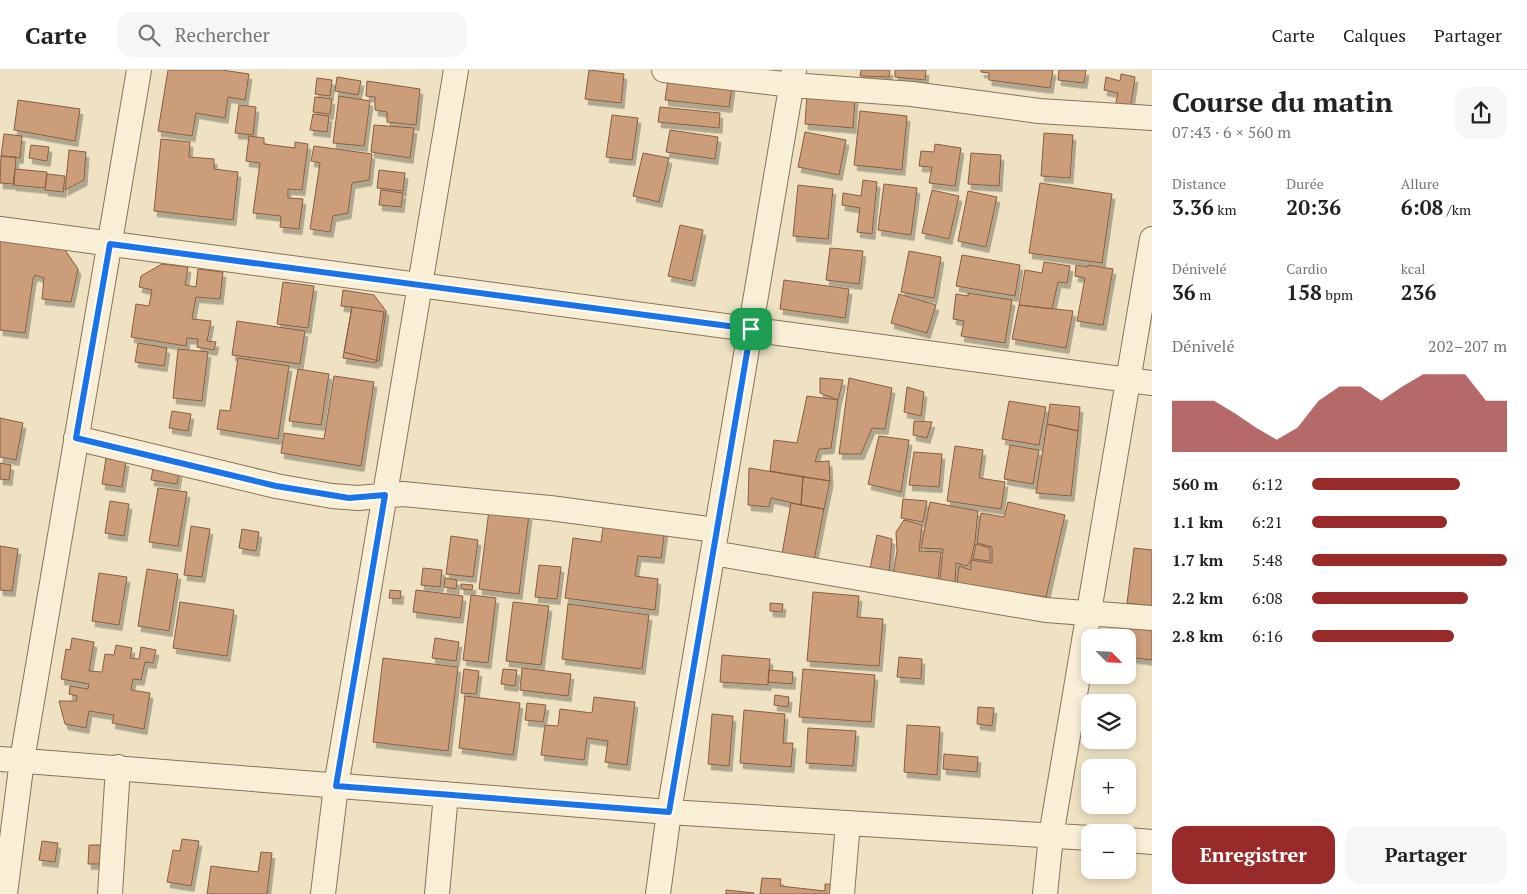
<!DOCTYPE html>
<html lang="fr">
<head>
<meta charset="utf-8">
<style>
  :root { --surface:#fff; --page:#f6f6f6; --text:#222; --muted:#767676; --line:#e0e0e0; --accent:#982a2a }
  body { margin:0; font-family:"PT Serif",serif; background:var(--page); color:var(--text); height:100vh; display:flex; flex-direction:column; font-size:19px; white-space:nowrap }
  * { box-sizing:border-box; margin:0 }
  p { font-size:16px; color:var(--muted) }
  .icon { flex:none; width:28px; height:28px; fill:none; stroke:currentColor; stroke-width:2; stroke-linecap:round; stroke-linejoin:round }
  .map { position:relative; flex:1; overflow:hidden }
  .drawer { display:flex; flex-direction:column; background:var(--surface); width:375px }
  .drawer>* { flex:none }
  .needle { width:32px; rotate:114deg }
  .controls { position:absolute; left:1081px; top:559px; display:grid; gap:10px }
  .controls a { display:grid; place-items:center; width:55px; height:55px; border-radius:10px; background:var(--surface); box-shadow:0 2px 8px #0003; font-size:25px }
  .pin { position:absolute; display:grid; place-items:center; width:42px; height:42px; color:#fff; margin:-21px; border-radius:10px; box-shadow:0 2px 8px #0006 }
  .round { display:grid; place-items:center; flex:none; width:52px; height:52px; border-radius:15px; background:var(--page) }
  .head { display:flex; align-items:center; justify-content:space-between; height:85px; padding:0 20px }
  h1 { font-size:28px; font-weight:800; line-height:38px }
  .stats { display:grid; grid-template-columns:repeat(3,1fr); gap:8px; height:85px; padding:5px 20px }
  .stats div { display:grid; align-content:center }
  .stats b { font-size:21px; font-weight:800 }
  .stats small { font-size:14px; font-weight:400 }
  .stats p { font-size:14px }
  .chart { height:140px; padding:10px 20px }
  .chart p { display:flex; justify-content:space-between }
  .chart svg { width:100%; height:90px; margin-top:5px; fill:var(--accent); opacity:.7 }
  .action { display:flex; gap:10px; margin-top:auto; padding:10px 20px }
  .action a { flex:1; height:58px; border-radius:15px; background:var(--accent); color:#fff; font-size:20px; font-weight:800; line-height:58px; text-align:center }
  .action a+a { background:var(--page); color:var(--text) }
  ul { padding:0 20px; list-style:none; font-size:16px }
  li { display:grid; grid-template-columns:80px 60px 1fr; align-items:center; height:38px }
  li i { height:12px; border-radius:6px; background:var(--accent) }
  header { display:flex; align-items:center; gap:30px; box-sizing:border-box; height:70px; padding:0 25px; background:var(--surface); border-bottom:1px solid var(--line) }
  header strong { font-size:24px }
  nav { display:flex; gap:28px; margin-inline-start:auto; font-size:18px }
  .search { width:350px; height:45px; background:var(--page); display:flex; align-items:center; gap:12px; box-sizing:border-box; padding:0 18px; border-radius:15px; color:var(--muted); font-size:19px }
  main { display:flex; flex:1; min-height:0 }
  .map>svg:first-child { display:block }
  .building { fill:#cc9d79; stroke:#885d40; filter:url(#shadow) }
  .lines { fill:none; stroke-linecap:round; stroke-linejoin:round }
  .minor-casing { stroke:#89735a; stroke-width:26 }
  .minor { stroke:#f9efd7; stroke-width:24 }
  .route-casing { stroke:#fff; stroke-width:10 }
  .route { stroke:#1a73e8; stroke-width:6 }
</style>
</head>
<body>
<header>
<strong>Carte</strong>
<div class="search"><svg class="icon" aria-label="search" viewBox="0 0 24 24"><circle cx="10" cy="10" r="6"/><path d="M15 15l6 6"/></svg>Rechercher</div>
<nav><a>Carte</a><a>Calques</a><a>Partager</a></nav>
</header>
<main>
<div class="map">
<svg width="1152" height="824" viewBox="0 0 1152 824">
  <defs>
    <filter id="shadow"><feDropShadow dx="3" dy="5.5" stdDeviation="0" flood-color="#0004"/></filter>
  </defs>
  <rect width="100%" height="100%" fill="#eee2c3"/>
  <path class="building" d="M168,0H222L249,4L245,30L228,27L225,48L196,43L192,66L158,61Z
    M589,0L624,4L621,33L585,29Z
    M861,0H890L889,7L860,6Z
    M895,0H926L925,10L895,7Z
    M981,0H1053L1050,18L989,10V3L981,2Z
    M1059,0H1086L1084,13L1058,10Z
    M1121,4L1135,7L1130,40L1115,37L1118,23L1104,20L1106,7L1120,11Z
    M337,7L361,11L358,25L335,21Z
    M317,8L332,10L330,26L315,24Z
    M668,9L732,16L729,37L665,30Z
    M367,11L420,19L416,55L387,52V42L375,40V27L366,26Z
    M807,25L855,28L853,58L805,54Z
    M339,26L370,31L364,76L333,73Z
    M315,27L332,29L330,44L313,42Z
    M18,30L80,39L75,71L14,60Z
    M239,35L256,37L253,65L235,63Z
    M660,37L720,43L719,58L658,52Z
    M860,41L907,46L902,100L854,95Z
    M313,44L329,46L327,62L310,60Z
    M612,45L638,48L632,90L606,87Z
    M374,55L414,58L410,88L371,82Z
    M670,60L718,67L715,89L666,82Z
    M805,62L846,70L839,105L798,97Z
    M1044,63L1073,65L1070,108L1041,106Z
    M4,64L22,66L20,88L1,86Z
    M249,66L264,68V74L295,78V72L308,74L302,120L288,119V128L303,129L299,159L280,157L281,146L253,143L260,93L246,91Z
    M161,69L190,72L189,87L214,89V99L238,102L233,150L154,141Z
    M935,74L961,78L955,116L929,113L932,97L919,96L921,81L934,82Z
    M31,75L49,77L47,91L29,88Z
    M314,76L372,84L369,110L352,113L348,143L333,146L330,162L310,159L320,93L311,91Z
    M69,80L86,82L84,110L65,120Z
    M643,83L669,88L659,132L633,126Z
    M971,83L1001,85L999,116L968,114Z
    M1,86L16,87L14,114L0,113Z
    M15,99L47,102L45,118L13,115Z
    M379,100L405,103L403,121L377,118Z
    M47,104L65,106L63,122L45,120Z
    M863,110L877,112L872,164L857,162L860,138L842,135L843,123L861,126Z
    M1040,113L1112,124L1102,193L1029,183Z
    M884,114L917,118L911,165L878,160Z
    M798,115L833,119L828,169L793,166Z
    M381,120L403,123L401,137L379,135Z
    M932,120L959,126L949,169L922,163Z
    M968,121L997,127L986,177L958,171Z
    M680,155L703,160L692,211L668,206Z
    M0,167L63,177L78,199L71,232L42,229L44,208L35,205L33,209L25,263L0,260Z
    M830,178L863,181L859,214L826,210Z
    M909,181L941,187L934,228L901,222Z
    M962,185L1020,195L1015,226L956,216Z
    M1044,192L1070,196L1067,213L1058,212L1052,239L1019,235L1025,200L1042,203Z
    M162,194L188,197L185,215L196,217L198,199L223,202L220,229L196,227L192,249L211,251L207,271L216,272L214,280L197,277L198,269L187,268L186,276L131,267L136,234L149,236L152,220L139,217L141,206Z
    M1076,195L1088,197V195L1113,199L1103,255L1077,251L1085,208L1075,206Z
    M784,210L849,219L845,248L780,239Z
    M283,212L314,216L308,258L277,254Z
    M343,220L374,225L386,241L379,291L344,282L352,237L341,236Z
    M968,223L1012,230L1005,273L961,266L964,251L953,249L956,224L968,226Z
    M899,224L936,235L927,263L891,253Z
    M1019,235L1073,241L1066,278L1012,269Z
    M352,237L384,242L376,293L343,288Z
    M237,251L305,261L300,294L232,285Z
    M138,273L167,278L164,296L135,292Z
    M178,279L208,282L202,331L173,328Z
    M238,288L289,296L278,369L217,359L220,340L230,341Z
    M298,299L329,304L321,355L289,351Z
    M334,306L374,312L361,396L281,383L284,363L324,369Z
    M820,308L843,310L838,330L820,323Z
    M849,308L892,318L885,359L872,358L861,384H839Z
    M907,317L924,322L921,346L904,342Z
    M807,326L838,330L831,378L819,379L815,392L829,391L830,411L770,401L774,370L797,373Z
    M1009,331L1046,337L1039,375L1002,369Z
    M1050,334L1080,337L1078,361L1047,354Z
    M172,341L191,344L188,361L169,358Z
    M0,348L23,353L16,390L0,387Z
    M914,351L932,352L927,368L913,365Z
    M1047,354L1078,361L1071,426L1036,423Z
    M879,366L909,370L901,422L868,414Z
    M1010,375L1039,380L1033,414L1004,409Z
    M955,376L983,380L979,408L1005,412L1001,439L947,431Z
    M914,382L942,384L939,417L909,415Z
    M106,388L126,391L122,417L102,414Z
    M0,393L11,395L9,410L0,409Z
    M153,398L179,402L177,414L151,410Z
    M749,398L803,407L801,435L771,428L769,437L748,435Z
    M803,407L830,411L824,439L801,435Z
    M158,418L187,422L178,476L149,472Z
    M903,429L927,431L923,452L901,448Z
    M110,431L129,434L124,466L105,463Z
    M930,432L978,441L975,471L971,490L967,496L956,493L955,513L940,510L943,479L921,478Z
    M1008,432L1065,445L1046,527L957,514L959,496L971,500V490L992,493V477L977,473L981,443L1004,447Z
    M791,433L824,439L814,490L782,484Z
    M489,440L529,445L519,524L479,519Z
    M904,450L922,455L919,481L941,482L938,509L893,504L897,481L896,462Z
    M604,451L665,459L661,488L638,486L635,506L658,509L655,540L565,528L573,468L601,472Z
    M191,456L210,459L202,507L184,505Z
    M242,459L259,462L256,481L239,478Z
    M877,465L892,469L889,502L870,498Z
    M451,466L478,470L473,507L446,504Z
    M976,474L990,478V491L973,489Z
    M0,476L18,479L12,521L0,520Z
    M1134,478L1152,480V536L1127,533Z
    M539,495L561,497L557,529L535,527Z
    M423,498L442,500L440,517L421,515Z
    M147,499L178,504L169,561L138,556Z
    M99,503L127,507L119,555L92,551Z
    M445,508L457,510L456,519L444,517Z
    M461,514L473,515L472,520L461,519Z
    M390,520L401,521L400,529L389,528Z
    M416,520L463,526L460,548L413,542Z
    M813,522L859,526L857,547L883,549L879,596L807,591Z
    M471,525L496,528L488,593L463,590Z
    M180,532L234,540L227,586L173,578Z
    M513,532L549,536L541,595L506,591Z
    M770,533L783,534L782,542L770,541Z
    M568,534L649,545L642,599L562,589Z
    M1127,556L1152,559V590L1128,587V568H1126Z
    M72,568L94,572L89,601L102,602L105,584L114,585L116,575L132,578L130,588L139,589L141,577L156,580L153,593L145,592L141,610L133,609L131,620L150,623L144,659L112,653L114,645L89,641L86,658L65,654L59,631H76L77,626L69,624L70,616L88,619L89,614L61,609L66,579L70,580Z
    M435,568L459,572L456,591L432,588Z
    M722,585L770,589L768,615L720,612Z
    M899,587L922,589L921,609L897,607Z
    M383,588L458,597L448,681L373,672Z
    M522,598L571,604L568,626L520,620Z
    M464,599L479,601L476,624L461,623Z
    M503,599L517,600L515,616L501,614Z
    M803,599L875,605L871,652L799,647Z
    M769,600L793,602L792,614L768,612Z
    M775,625L789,627L788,637L774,635Z
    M465,626L520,633L513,685L459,678Z
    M594,627L635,632L627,695L605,692L608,671L587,668L584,690L541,685L545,655L558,656L560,639L592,643Z
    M527,633L546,635L543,652L525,650Z
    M978,637L994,638L992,656L977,654Z
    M744,640L785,644L783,673H793L791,697L740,693Z
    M712,644L733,646L729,696L708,694Z
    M907,655L940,657L937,705L904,702Z
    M808,658L856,661L853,696L806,693Z
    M944,684L978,687L977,702L943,699Z
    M182,769L199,771L191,816L167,812L173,780L180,781Z
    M42,771L58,773L55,792L39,790Z
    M89,775H105L104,794H88Z
    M261,782L272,783L267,824H207L211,796L258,802Z
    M762,808L781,809L780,816L825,821V814L839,815L838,824H760Z
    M726,820L754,823V824H726Z"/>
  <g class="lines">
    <defs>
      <path id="minor" d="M664,0L792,15L912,24L1039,41L1152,48
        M0,159L1152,313
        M76,368L276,416L332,426L358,428L403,424L550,438L716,460
        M713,483L1046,540L1152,548
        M0,689L669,742L1090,768
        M1128,770L1152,772
        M5,824L22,690L139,0
        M110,824L118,697
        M323,824L336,716L456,0
        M437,824L446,724
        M658,824L669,742L794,0
        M842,824L848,753
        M1045,824L1051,766L1152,169"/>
    </defs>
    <use href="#minor" class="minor-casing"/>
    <use href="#minor" class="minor"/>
  </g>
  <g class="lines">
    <defs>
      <path id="route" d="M110,174L751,259L669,742L336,716L385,425L349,428L276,416L76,368Z"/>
    </defs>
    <use href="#route" class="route-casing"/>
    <use href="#route" class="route"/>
  </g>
</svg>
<div class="controls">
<a><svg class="needle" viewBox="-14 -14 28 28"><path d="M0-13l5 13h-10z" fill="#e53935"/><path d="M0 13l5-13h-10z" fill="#767676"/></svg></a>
<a><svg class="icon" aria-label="layers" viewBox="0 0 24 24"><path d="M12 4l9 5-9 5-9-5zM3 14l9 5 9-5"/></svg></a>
<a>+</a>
<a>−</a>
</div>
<div class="pin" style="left:751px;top:259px;background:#1e9e55"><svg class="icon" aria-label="arrive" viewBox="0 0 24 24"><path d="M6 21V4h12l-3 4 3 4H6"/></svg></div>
</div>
<section class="drawer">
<div class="head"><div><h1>Course du matin</h1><p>07:43 · 6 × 560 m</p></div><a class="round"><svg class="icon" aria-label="share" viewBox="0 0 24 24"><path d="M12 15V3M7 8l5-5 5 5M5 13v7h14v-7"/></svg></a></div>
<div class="stats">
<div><p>Distance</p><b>3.36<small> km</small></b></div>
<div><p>Durée</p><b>20:36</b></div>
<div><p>Allure</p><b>6:08<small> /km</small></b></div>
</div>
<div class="stats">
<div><p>Dénivelé</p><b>36<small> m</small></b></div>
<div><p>Cardio</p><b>158<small> bpm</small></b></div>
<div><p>kcal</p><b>236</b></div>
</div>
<div class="chart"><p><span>Dénivelé</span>202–207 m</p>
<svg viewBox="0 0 160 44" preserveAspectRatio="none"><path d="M0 44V19L10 19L20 19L30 25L40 32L50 38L60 32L70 19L80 12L90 12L100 19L110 12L120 6L130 6L140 6L150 19L160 19V44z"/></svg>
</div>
<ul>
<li><b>560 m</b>6:12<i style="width:76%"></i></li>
<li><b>1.1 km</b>6:21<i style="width:69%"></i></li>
<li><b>1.7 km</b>5:48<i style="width:100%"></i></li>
<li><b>2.2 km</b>6:08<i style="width:80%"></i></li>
<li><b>2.8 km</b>6:16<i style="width:73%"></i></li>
</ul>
<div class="action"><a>Enregistrer</a><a>Partager</a></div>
</section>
</main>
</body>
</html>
